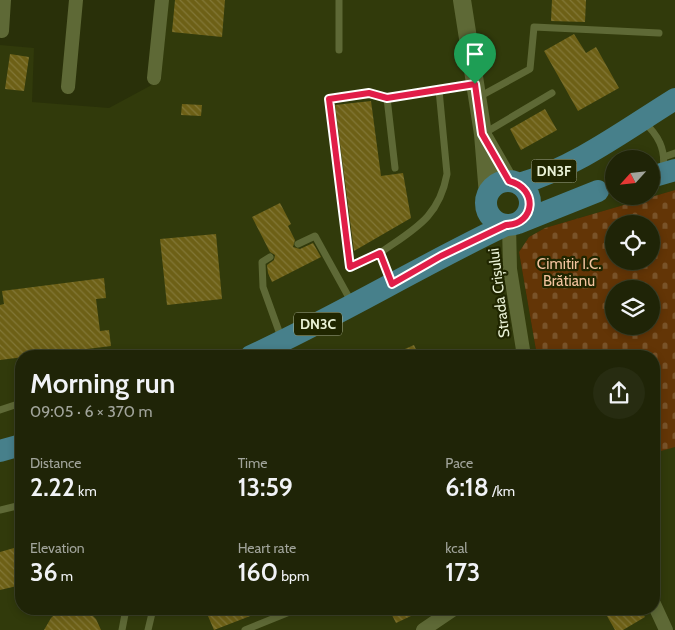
<!DOCTYPE html>
<html lang="en">
<head>
<meta charset="utf-8">
<style>
  :root { --surface:#1f2407; --page:#272c11; --text:#f1f3f6; --muted:#a1a49b; --line:#3c4128 }
  body { margin:0; font-family:Cabin,sans-serif; background:var(--page); color:var(--text); height:100vh; display:flex; flex-direction:column; font-size:19px; white-space:nowrap }
  * { box-sizing:border-box; margin:0 }
  p { font-size:16px; color:var(--muted) }
  .icon { flex:none; width:28px; height:28px; fill:none; stroke:currentColor; stroke-width:2; stroke-linecap:round; stroke-linejoin:round }
  .map { position:relative; flex:1; overflow:hidden }
  .side { position:absolute; left:15px; top:350px; width:645px; height:265px; display:flex; flex-direction:column; background:var(--surface); border-radius:20px; box-shadow:0 2px 8px #0003,0 0 0 1px var(--line) }
  .side>* { flex:none }
  .needle { width:32px; rotate:243deg }
  .buttons { position:absolute; left:605px; top:150px; display:grid; gap:10px }
  .buttons a { display:grid; place-items:center; width:55px; height:55px; border-radius:50%; background:var(--surface); box-shadow:0 2px 8px #0003,0 0 0 1px var(--line); font-size:25px }
  .pin { position:absolute; display:grid; place-items:center; width:42px; height:42px; color:#fff; margin:-51px -21px; border-radius:50% 50% 50% 0; rotate:-45deg; box-shadow:0 0 5px #0007 }
  .pin .icon { rotate:45deg }
  .round { display:grid; place-items:center; flex:none; width:52px; height:52px; border-radius:26px; background:var(--page) }
  .overview { display:flex; align-items:center; justify-content:space-between; height:85px; padding:0 15px }
  h1 { font-size:28px; font-weight:600; line-height:38px }
  .stats { display:grid; grid-template-columns:repeat(3,1fr); gap:8px; height:85px; padding:5px 15px }
  .stats div { display:grid; align-content:center }
  .stats b { font-size:25px; font-weight:600 }
  .stats small { font-size:14px; font-weight:400 }
  .stats p { font-size:14px }
  .map>svg:first-child { display:block }
  .built { fill:#313a0b; fill-rule:evenodd }
  .cemetery { fill:url(#cemetery-stones); fill-rule:evenodd }
  .building { fill:url(#building-back-hatch) }
  .lines { fill:none; stroke-linecap:round; stroke-linejoin:round }
  .service { stroke:#5e6936; stroke-width:7 }
  .minor { stroke:#5e6936; stroke-width:14 }
  .tertiary { stroke:#5e6936; stroke-width:18 }
  .primary { stroke:#47808b; stroke-width:22 }
  .route-casing { stroke:#fff; stroke-width:10 }
  .route { stroke:#e11d48; stroke-width:6 }
  .labels { text-anchor:middle; dominant-baseline:central; stroke-width:4.5; stroke-linejoin:round; paint-order:stroke }
  .shield { fill:#202600; stroke:#adb495; stroke-width:1 }
  .shield-label { font-size:14px; font-weight:bold; fill:#e9f1d5 }
  .park-label { font-size:15px; fill:#f2c39e; stroke:#202600 }
  .street-label { font-size:15px; fill:#e9f1d5; stroke:#202600 }
</style>
</head>
<body>
<div class="map">
<svg width="675" height="630" viewBox="0 0 675 630">
  <defs>
    <pattern id="cemetery-stones" width="16" height="16" patternUnits="userSpaceOnUse" patternTransform="scale(1.25)"><rect width="16" height="16" fill="#633506"/><path d="M2 7V4a2 2 0 0 1 4 0v3zM10 15v-3a2 2 0 0 1 4 0v3z" fill="#795329"/></pattern>
    <pattern id="building-back-hatch" width="6" height="6" patternUnits="userSpaceOnUse" patternTransform="scale(1.25)"><rect width="6" height="6" fill="#6d6016"/><path d="M-1 5l2 2M0 0l6 6M5-1l2 2" fill="none" stroke="#827737"/></pattern>
  </defs>
  <rect width="100%" height="100%" fill="#293009"/>
  <path class="built" d="M168,0H675V190L545,228L529,237L519,252L537,356H21V609H654V452L675,446V630H0V45L34,48L32,102L109,108L161,80ZM614,159H651V196H614Z"/>
  <path class="cemetery" d="M675,190V447L654,453V356H537L519,252L529,237L545,228ZM614,224H651V261H614ZM614,289H651V326H614Z"/>
  <path class="building" d="M175,0H225L222,37L172,32Z
    M552,0H586L585,22L551,21Z
    M574,34L586,53L596,47L619,88L578,111L544,51Z
    M10,54L29,57L24,91L5,89Z
    M371,101L381,176L403,173L411,218L354,251L335,105Z
    M182,104L202,105L201,116L181,115Z
    M545,109L557,130L521,150L510,129Z
    M280,203L291,224L288,226L295,240L293,247L300,249L313,243L321,257L272,282L268,273L267,265L274,260L275,255L270,252L252,217Z
    M216,234L222,299L167,305L160,239Z
    M104,278L106,298L96,299L100,331L109,330L111,346L0,360V305L4,304L2,291Z
    M414,345L419,356H389Z
    M21,546V585L0,590V552Z
    M66,609H82L89,612L96,619L101,630H44L51,618L58,611Z
    M205,609H268L214,630Z
    M389,609H426L396,623Z
    M603,609H640L645,617L623,630H615Z"/>
  <g class="lines">
    <path class="service" d="M339,50V0
      M477,98L530,69L534,27L659,33
      M644,122C658,135 666,149 663,169
      M483,134L552,93
      M664,157L675,153
      M395,168L387,98L475,84
      M298,244L315,236L352,303
      M380,253L350,267L329,99L369,93L387,98
      M270,257L262,262L263,287L281,337
      M391,282L380,253C414,229 439,218 447,174L439,90
      M0,410L21,403
      M0,510L21,505
      M122,630L126,609
      M148,630L153,609
      M245,630L297,609"/>
    <path class="minor" d="M2,31L4,0
      M154,78L162,0
      M68,87L76,0
      M509,225L510,269L524,356
      M654,604L666,630
      M423,630L454,609"/>
    <path class="tertiary" d="M462,0L483,134L488,195
      M485,139L509,181"/>
    <path class="primary" d="M651,177L675,170
      M486 203a22 22 0 1 1 44 0a22 22 0 1 1-44 0Z
      M519,184C576,167 625,130 675,99
      M518,223L598,191
      M251,356C338,316 420,266 506,225
      M0,451L21,445"/>
  </g>
  <g class="lines">
    <defs>
      <path id="route" d="M475,84L482,134L509,181C538,188 536,224 506,225L441,256L392,284L380,253L350,267L329,99L369,93L387,98Z"/>
    </defs>
    <use href="#route" class="route-casing"/>
    <use href="#route" class="route"/>
  </g>
  <g class="labels">
    <g class="shield">
      <rect x="531.5" y="159.5" width="45" height="23" rx="4"/>
      <rect x="294" y="312.5" width="48" height="23" rx="4"/>
    </g>
    <g class="shield-label">
      <text x="554" y="171">DN3F</text>
      <text x="318" y="324">DN3C</text>
    </g>
    <g class="park-label">
      <text x="569" y="264">Cimitir I.C.<tspan x="569" dy="17">Brătianu</tspan></text>
    </g>
    <g class="street-label">
      <text transform="translate(499 293) rotate(-97)">Strada Crișului</text>
    </g>
  </g>
</svg>
<div class="buttons">
<a><svg class="needle" viewBox="-14 -14 28 28"><path d="M0-13l5 13h-10z" fill="#e53935"/><path d="M0 13l5-13h-10z" fill="#a1a49b"/></svg></a>
<a><svg class="icon" aria-label="locate" viewBox="0 0 24 24"><circle cx="12" cy="12" r="6"/><path d="M12 2v4M12 18v4M2 12h4M18 12h4"/></svg></a>
<a><svg class="icon" aria-label="layers" viewBox="0 0 24 24"><path d="M12 4l9 5-9 5-9-5zM3 14l9 5 9-5"/></svg></a>
</div>
<div class="pin" style="left:475px;top:84px;background:#1e9e55"><svg class="icon" aria-label="arrive" viewBox="0 0 24 24"><path d="M6 21V4h12l-3 4 3 4H6"/></svg></div>
<section class="side">
<div class="overview"><div><h1>Morning run</h1><p>09:05 · 6 × 370 m</p></div><a class="round"><svg class="icon" aria-label="share" viewBox="0 0 24 24"><path d="M12 15V3M7 8l5-5 5 5M5 13v7h14v-7"/></svg></a></div>
<div class="stats">
<div><p>Distance</p><b>2.22<small> km</small></b></div>
<div><p>Time</p><b>13:59</b></div>
<div><p>Pace</p><b>6:18<small> /km</small></b></div>
</div>
<div class="stats">
<div><p>Elevation</p><b>36<small> m</small></b></div>
<div><p>Heart rate</p><b>160<small> bpm</small></b></div>
<div><p>kcal</p><b>173</b></div>
</div>
</section>
</div>
</body>
</html>
